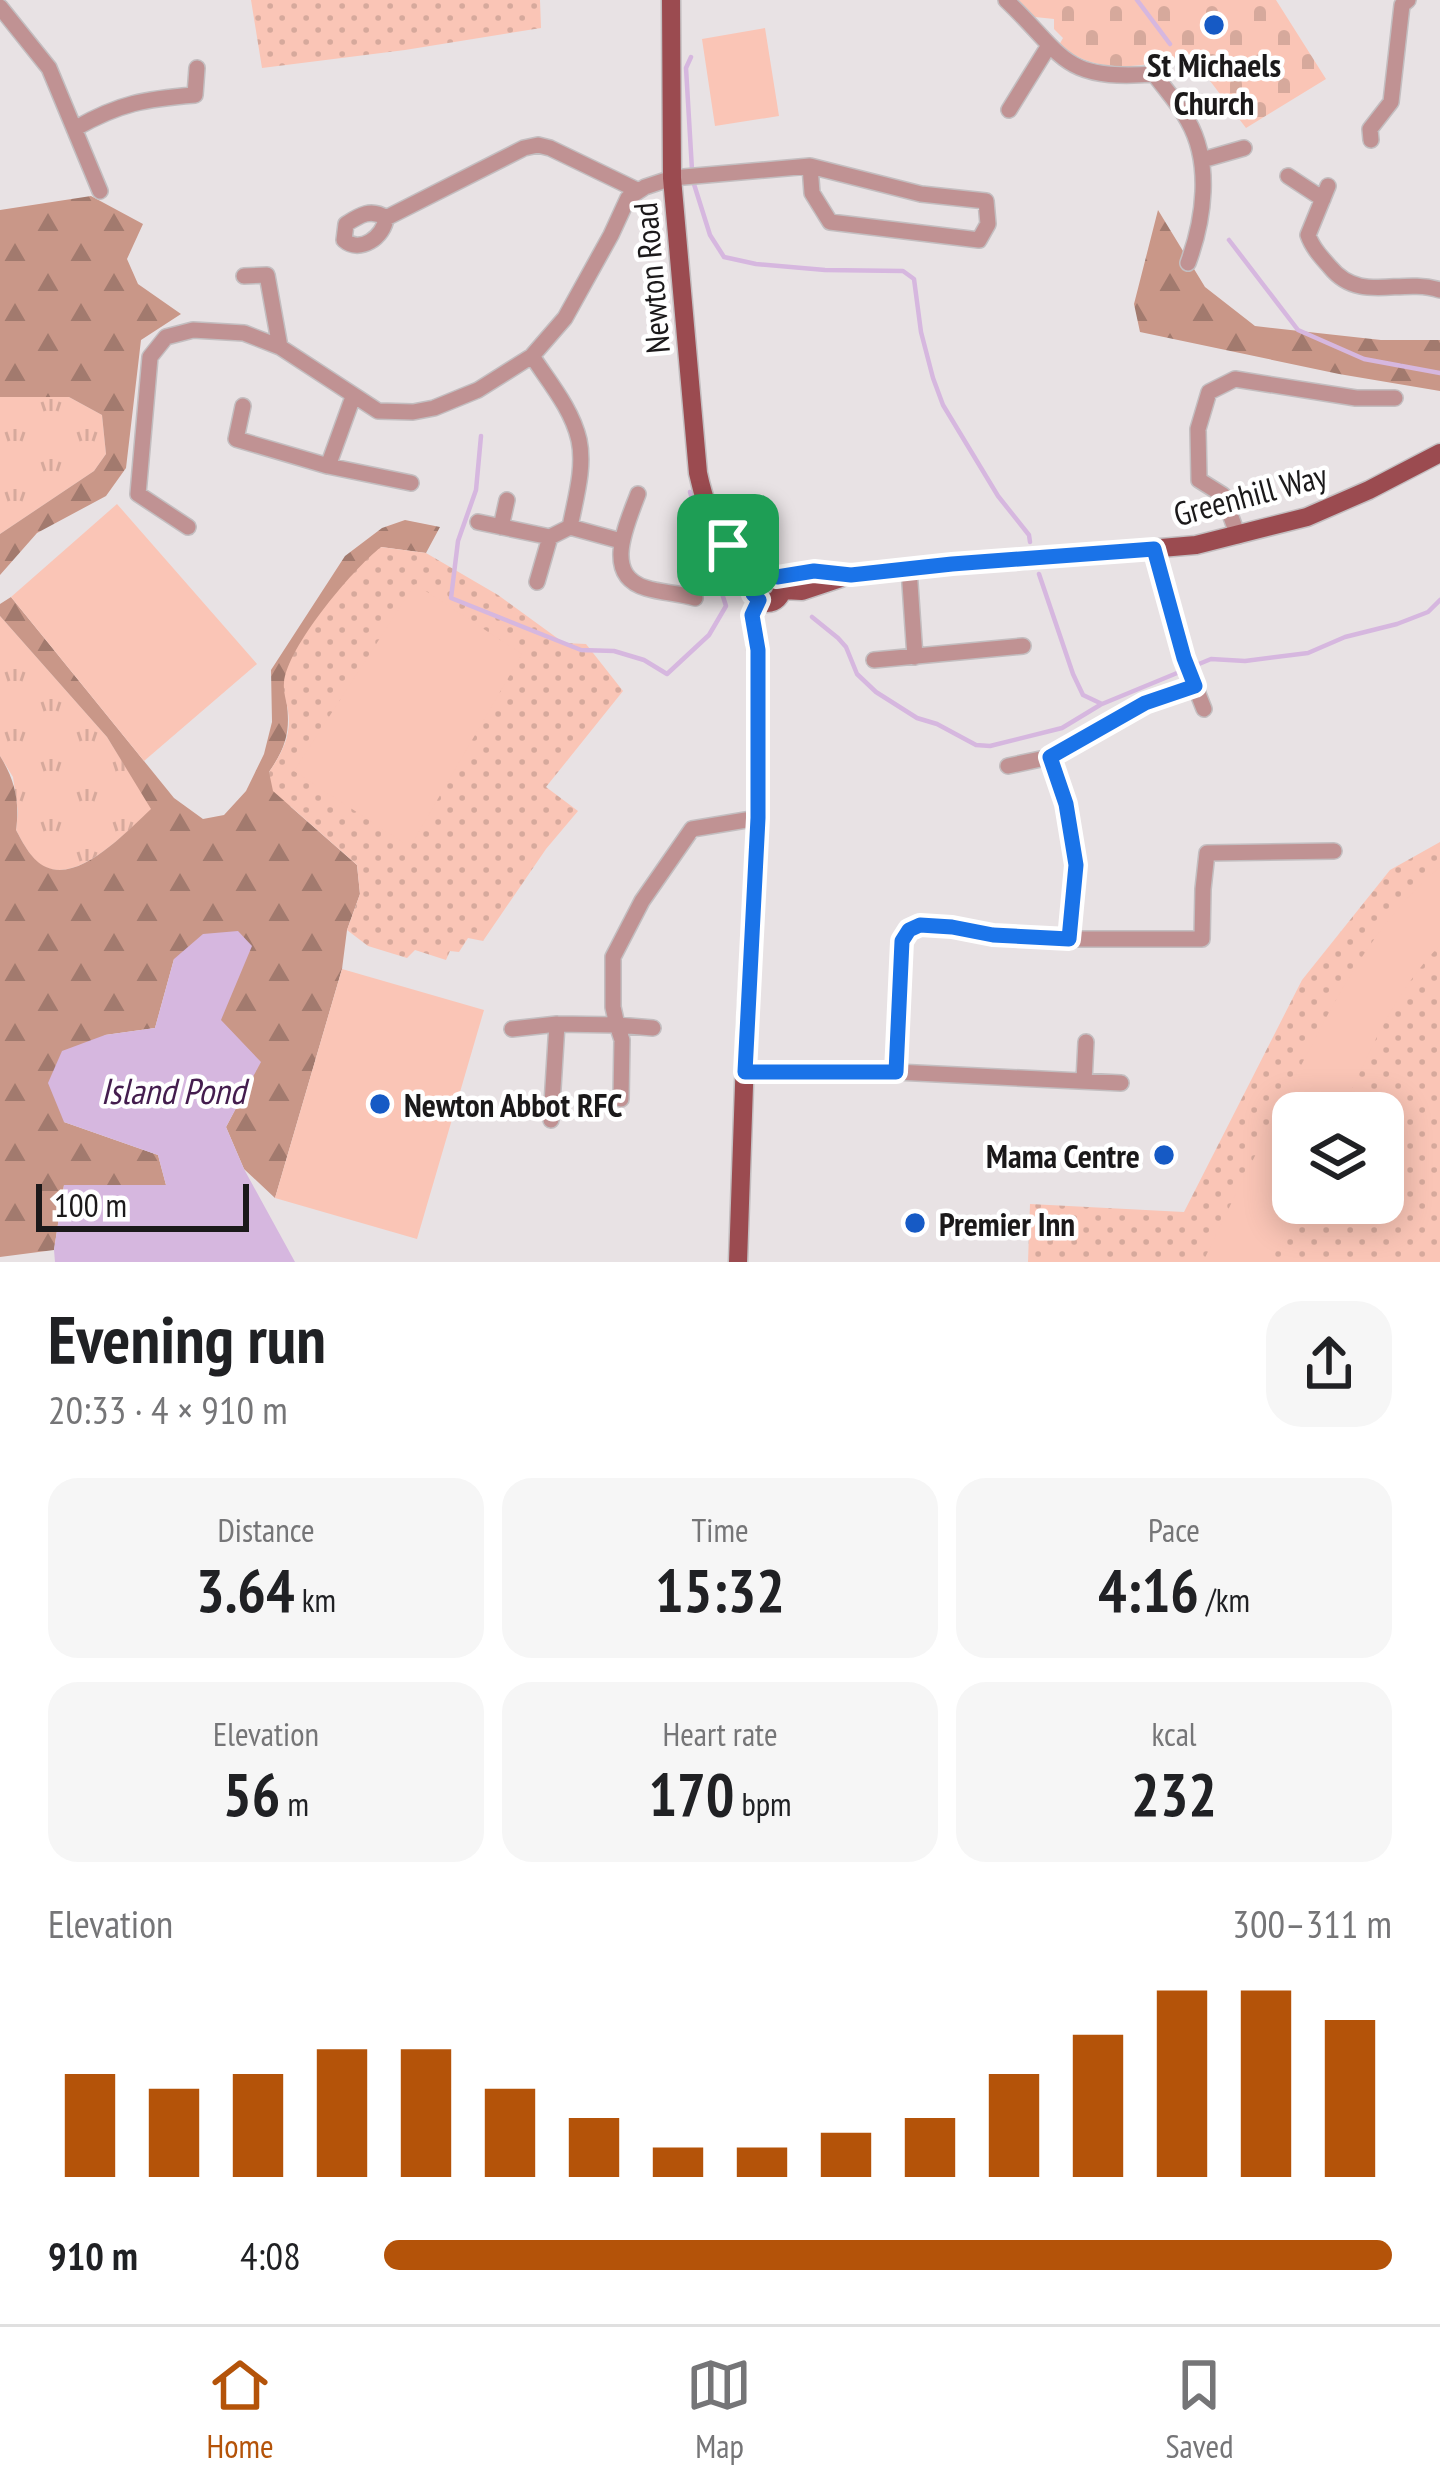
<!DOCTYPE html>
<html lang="en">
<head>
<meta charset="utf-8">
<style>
  :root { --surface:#fff; --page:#f6f6f6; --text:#202124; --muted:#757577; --line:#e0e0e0; --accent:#b45309 }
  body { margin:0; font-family:"PT Sans Narrow",sans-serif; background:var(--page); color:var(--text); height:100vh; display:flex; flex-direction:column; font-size:45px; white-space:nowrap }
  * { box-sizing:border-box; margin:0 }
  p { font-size:39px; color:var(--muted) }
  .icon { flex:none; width:66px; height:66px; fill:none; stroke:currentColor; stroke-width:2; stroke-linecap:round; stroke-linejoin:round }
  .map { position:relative; height:1262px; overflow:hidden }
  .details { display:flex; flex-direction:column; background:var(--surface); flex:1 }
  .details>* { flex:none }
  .buttons { position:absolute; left:1272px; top:1092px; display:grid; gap:24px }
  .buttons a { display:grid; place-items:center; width:132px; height:132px; border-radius:24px; background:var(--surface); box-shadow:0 6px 30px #0003; font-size:60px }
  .scale { position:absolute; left:36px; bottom:30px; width:213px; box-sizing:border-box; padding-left:12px; border:6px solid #1b191a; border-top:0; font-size:33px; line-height:42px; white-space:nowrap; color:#1b191a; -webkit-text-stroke:9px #fff; paint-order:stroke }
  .pin { position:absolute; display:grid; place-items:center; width:102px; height:102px; color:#fff; margin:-51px; border-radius:24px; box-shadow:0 6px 18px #0006 }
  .round { display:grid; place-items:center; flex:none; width:126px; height:126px; border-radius:36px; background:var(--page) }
  .headline { display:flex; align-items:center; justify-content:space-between; height:204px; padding:0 48px }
  h1 { font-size:66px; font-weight:700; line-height:90px }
  .stats { display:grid; grid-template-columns:repeat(3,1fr); gap:18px; height:204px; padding:12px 48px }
  .stats div { display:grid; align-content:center; border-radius:30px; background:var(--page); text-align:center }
  .stats b { font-size:60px; font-weight:700 }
  .stats small { font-size:33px; font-weight:400 }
  .stats p { font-size:33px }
  .chart { height:336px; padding:24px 48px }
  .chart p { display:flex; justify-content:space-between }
  .chart svg { width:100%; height:216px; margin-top:12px; stroke:var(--accent); stroke-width:6 }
  ul { padding:0 48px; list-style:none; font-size:39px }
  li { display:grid; grid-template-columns:192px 144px 1fr; align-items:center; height:90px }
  li i { height:30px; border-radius:15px; background:var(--accent) }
  .tab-bar { display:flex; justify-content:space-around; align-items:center; height:168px; border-top:3px solid var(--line); background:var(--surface); font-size:33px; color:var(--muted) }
  .tab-bar a { display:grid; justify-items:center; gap:6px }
  .tab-bar .selected { color:var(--accent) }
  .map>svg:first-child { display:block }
  .grass { fill:url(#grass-tufts) }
  .forest { fill:url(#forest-firs) }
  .cemetery { fill:url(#cemetery-stones) }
  .park { fill:url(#park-dots); fill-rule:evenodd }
  .pitch { fill:#fac5b6 }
  .water { fill:#d6b7df }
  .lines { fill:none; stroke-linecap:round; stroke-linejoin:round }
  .stream { stroke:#d6b7df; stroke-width:4.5 }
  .minor-casing { stroke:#c3bec0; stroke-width:18 }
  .major-casing { stroke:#c3bec0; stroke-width:21 }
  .minor { stroke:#c09293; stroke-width:15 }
  .major { stroke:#9b4b50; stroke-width:18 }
  .route-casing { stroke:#fff; stroke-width:24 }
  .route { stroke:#1a73e8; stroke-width:15 }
  .poi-dot { fill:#165ac5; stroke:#fff; stroke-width:4.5 }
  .labels { text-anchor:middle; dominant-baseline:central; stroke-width:9; stroke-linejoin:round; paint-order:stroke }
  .poi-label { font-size:33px; font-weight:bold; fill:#1b191a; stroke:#fff; text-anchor:start }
  .street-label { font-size:33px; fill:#1b191a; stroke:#fff }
  .water-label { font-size:36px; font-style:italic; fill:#441d4e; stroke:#fff }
</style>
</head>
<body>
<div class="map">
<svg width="1440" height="1262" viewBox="0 0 1440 1262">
  <defs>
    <pattern id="grass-tufts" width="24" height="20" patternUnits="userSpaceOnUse" patternTransform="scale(3)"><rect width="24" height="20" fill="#fac5b6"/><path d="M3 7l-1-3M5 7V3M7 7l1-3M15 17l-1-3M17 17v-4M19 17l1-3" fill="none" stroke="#d6a99c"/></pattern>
    <pattern id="forest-firs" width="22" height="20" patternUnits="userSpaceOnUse" patternTransform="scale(3)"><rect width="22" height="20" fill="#c99788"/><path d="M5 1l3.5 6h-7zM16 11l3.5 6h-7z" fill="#a27a6e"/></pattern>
    <pattern id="cemetery-stones" width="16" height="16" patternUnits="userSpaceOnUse" patternTransform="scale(3)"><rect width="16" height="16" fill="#fac5b6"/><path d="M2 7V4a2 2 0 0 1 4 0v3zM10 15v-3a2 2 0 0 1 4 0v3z" fill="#d6a99c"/></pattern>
    <pattern id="park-dots" width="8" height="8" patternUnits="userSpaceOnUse" patternTransform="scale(3)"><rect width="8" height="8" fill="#fac5b6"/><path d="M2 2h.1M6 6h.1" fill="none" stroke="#d6a99c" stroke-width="1.8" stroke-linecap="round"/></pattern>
  </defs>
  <rect width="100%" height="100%" fill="#e8e2e4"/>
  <path class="grass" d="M0,397H69L102,415L106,454L94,471L0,534Z
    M0,616L107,737L152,809C128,830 80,883 45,867C32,861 23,843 16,830L18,812L13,777L0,756Z"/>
  <path class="forest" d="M91,196L143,224L127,259L138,284L181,314L141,340L126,468L106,496L37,533L0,575V534L94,471L106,454L102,415L69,397H0V210Z
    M1158,210L1205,287L1255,326L1381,340H1440V391L1339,374L1140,332L1134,304Z
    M405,520L440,527L426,553L381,547L284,683C290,722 292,739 269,772L291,807L357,865L360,894L347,930L342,969L275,1198L244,1169L226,1127L260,1062L220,1020L174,959L155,1028L105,1035L64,1122L158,1155L166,1185H64L54,1250L0,1257V756C15,780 20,802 16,830C23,843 32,861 46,867C80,883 128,830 151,809L107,737L0,616V604L11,597L174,798L203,819L224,815L246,791L264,754L272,722L271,670L345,556L382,528Z"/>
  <path class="cemetery" d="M1015,0H1276L1326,79L1246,128L1191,56C1143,66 1100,77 1059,45L1063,38L1054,29V19L1035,17Z"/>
  <path class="park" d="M251,0H540L541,28L405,50L262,68Z
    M381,547L426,553L498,595L564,643L586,644L623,691L546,787L578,811L546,849L483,941L468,938L459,952L450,951L446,960L415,950L407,958L368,946L347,930L360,894L357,865L273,791L269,772C282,753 292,735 288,711C287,703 283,692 284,683C287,647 352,570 381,547Z
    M1440,842V1262H1028L1030,1204L1184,1212L1302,980L1390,870ZM1293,1113H1383V1203H1293Z"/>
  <path class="pitch" d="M765,28L779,116L715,126L702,39Z
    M117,504L257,664L144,761L11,597Z
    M415,584L522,654L410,847L294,771Z
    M1440,867V945C1393,994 1369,1053 1341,1113H1293V1203H1298L1271,1262H1203C1232,1200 1263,1140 1294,1079C1334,1002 1372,924 1440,867Z
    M342,969L484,1010L417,1239L275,1198Z"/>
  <path class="water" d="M238,931L252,946L221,1020L261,1062L226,1127L244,1169L295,1262H55L54,1250L64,1185H166L158,1155L64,1122L48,1083L62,1051L105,1035L155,1028L174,959L203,934Z"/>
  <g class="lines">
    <path class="stream" d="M1137,0L1170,44
      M691,57L686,68L692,170
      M693,181L710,235L724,257L756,264L825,270L903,271L914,279L921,332L933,378L943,405L998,496L1029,535L1030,542
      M1229,240L1298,330L1364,359L1440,373
      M481,436L476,490L458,541L451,598L581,650L614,651L644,660L667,674L709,635L726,606L690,492
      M1039,574L1073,674L1083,695L1102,704L1211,659L1245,661L1308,653L1345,637L1397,624L1428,612L1440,600
      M812,617L838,638L846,647L857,674L876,692L917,718L937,724L976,745L990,746L1062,728L1100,705"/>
    <defs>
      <path id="minor" d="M1006,0C1065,56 1061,81 1154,74C1165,89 1179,104 1188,121C1212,163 1204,220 1188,263
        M0,7L49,68L100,191
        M1009,110L1048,47
        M76,128C120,103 145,99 195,95L197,68
        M1371,140L1370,129L1391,102L1402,5L1408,0
        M1202,160L1244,148
        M1288,176L1323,199
        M1328,186L1308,235C1312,247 1321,257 1330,267C1360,304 1400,277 1440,290
        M386,218C371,208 360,215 346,224L344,240C360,254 384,237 386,218L524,148L538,145L550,148L637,190
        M244,276L267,275L280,347
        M532,356C549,382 572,409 579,440C585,468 575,500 570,527
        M243,406L236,439L328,466L411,483
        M328,466L353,397
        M638,494C627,524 602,575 646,588C662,593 679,593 695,598
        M478,522L550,537L570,527L621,541
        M188,527L138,494L150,357L166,337L193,330L244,333L280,347L378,411L413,412L434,408L478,390L532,356L565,318L611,235L628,198L645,187L672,178L810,166L921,194L986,201L988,224L979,240L830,222L812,193L810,166
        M501,527L507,500
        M1238,536L1223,495L1199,480L1198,429L1209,392L1235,379L1356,398H1395
        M1155,549L1184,658L1204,709
        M909,569L915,657
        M537,582L550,537
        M874,660L1023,646
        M1008,766L1050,757L1145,703L1195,686
        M1069,939H1202L1203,889L1207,853L1334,851
        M512,1029L557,1024L617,1025L613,1007V957L642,901L692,829L758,818
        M745,1072H896L1121,1083
        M896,1072L902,941L909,930L920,925L952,927L993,936L1069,939L1076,865L1065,804L1050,757
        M1084,1081L1086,1042
        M621,1099L622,1040L617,1025L653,1028
        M551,1120L557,1024"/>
      <path id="major" d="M671,0L672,178L698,473C706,511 724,554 754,580
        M752 588a15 15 0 1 1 30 0a15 15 0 1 1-30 0Z
        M777,577L814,571L851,575L952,564L1021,560L1196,545L1307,517L1369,490L1440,453
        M782,590L802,591L841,578
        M738,1262L746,1027L758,818V663L752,615L759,600"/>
    </defs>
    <use href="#minor" class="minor-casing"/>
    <use href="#major" class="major-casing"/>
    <use href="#minor" class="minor"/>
    <use href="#major" class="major"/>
  </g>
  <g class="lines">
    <defs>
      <path id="route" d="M728,545L745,555L765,573L777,577L814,571L851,575L952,564L1154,549L1184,658L1195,686L1145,703L1050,757L1066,804L1076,865L1069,939L993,935L952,927L920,925L909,930L902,941L896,1072H745L758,818V650L752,615L759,600L753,594L754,580L737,565Z"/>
    </defs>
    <use href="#route" class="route-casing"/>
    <use href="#route" class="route"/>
  </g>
  <g class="poi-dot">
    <circle cx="1214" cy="25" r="12"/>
    <circle cx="380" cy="1104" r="12"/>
    <circle cx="1164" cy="1155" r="12"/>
    <circle cx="915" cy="1223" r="12"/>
  </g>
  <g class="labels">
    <g class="poi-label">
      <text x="1214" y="64" text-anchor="middle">St Michaels<tspan x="1214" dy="38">Church</tspan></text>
      <text x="404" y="1104">Newton Abbot RFC</text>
      <text x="1140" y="1155" text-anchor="end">Mama Centre</text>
      <text x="939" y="1223">Premier Inn</text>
    </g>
    <g class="street-label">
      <text transform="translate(651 278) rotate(-95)">Newton Road</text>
      <text transform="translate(1250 494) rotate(-15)">Greenhill Way</text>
    </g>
    <g class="water-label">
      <text x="173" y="1090">Island Pond</text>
    </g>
  </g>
</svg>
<div class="buttons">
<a><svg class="icon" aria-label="layers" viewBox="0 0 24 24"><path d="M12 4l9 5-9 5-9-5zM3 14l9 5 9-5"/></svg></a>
</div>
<div class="scale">100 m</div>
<div class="pin" style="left:728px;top:545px;background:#1e9e55"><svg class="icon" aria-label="arrive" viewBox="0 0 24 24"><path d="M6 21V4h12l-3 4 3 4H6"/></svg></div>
</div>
<section class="details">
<div class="headline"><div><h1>Evening run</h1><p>20:33 · 4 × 910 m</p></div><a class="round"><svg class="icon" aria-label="share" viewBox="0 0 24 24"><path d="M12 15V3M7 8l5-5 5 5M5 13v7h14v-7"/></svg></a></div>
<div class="stats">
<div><p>Distance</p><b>3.64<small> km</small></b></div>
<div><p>Time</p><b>15:32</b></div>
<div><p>Pace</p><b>4:16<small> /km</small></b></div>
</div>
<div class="stats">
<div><p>Elevation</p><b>56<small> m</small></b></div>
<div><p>Heart rate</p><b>170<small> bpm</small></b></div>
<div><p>kcal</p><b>232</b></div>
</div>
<div class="chart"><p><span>Elevation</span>300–311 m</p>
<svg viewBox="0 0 160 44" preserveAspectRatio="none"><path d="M5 44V23M15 44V26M25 44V23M35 44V18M45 44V18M55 44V26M65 44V32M75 44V38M85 44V38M95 44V35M105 44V32M115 44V23M125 44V15M135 44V6M145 44V6M155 44V12"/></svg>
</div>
<ul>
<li><b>910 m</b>4:08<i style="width:100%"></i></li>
</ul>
</section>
<nav class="tab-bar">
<a class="selected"><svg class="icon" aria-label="home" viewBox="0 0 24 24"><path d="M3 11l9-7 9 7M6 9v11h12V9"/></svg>Home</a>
<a><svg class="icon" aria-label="map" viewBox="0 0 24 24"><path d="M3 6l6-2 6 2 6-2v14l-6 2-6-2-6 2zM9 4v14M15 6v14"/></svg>Map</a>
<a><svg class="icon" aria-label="saved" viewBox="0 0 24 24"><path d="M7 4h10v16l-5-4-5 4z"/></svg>Saved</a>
</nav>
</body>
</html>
